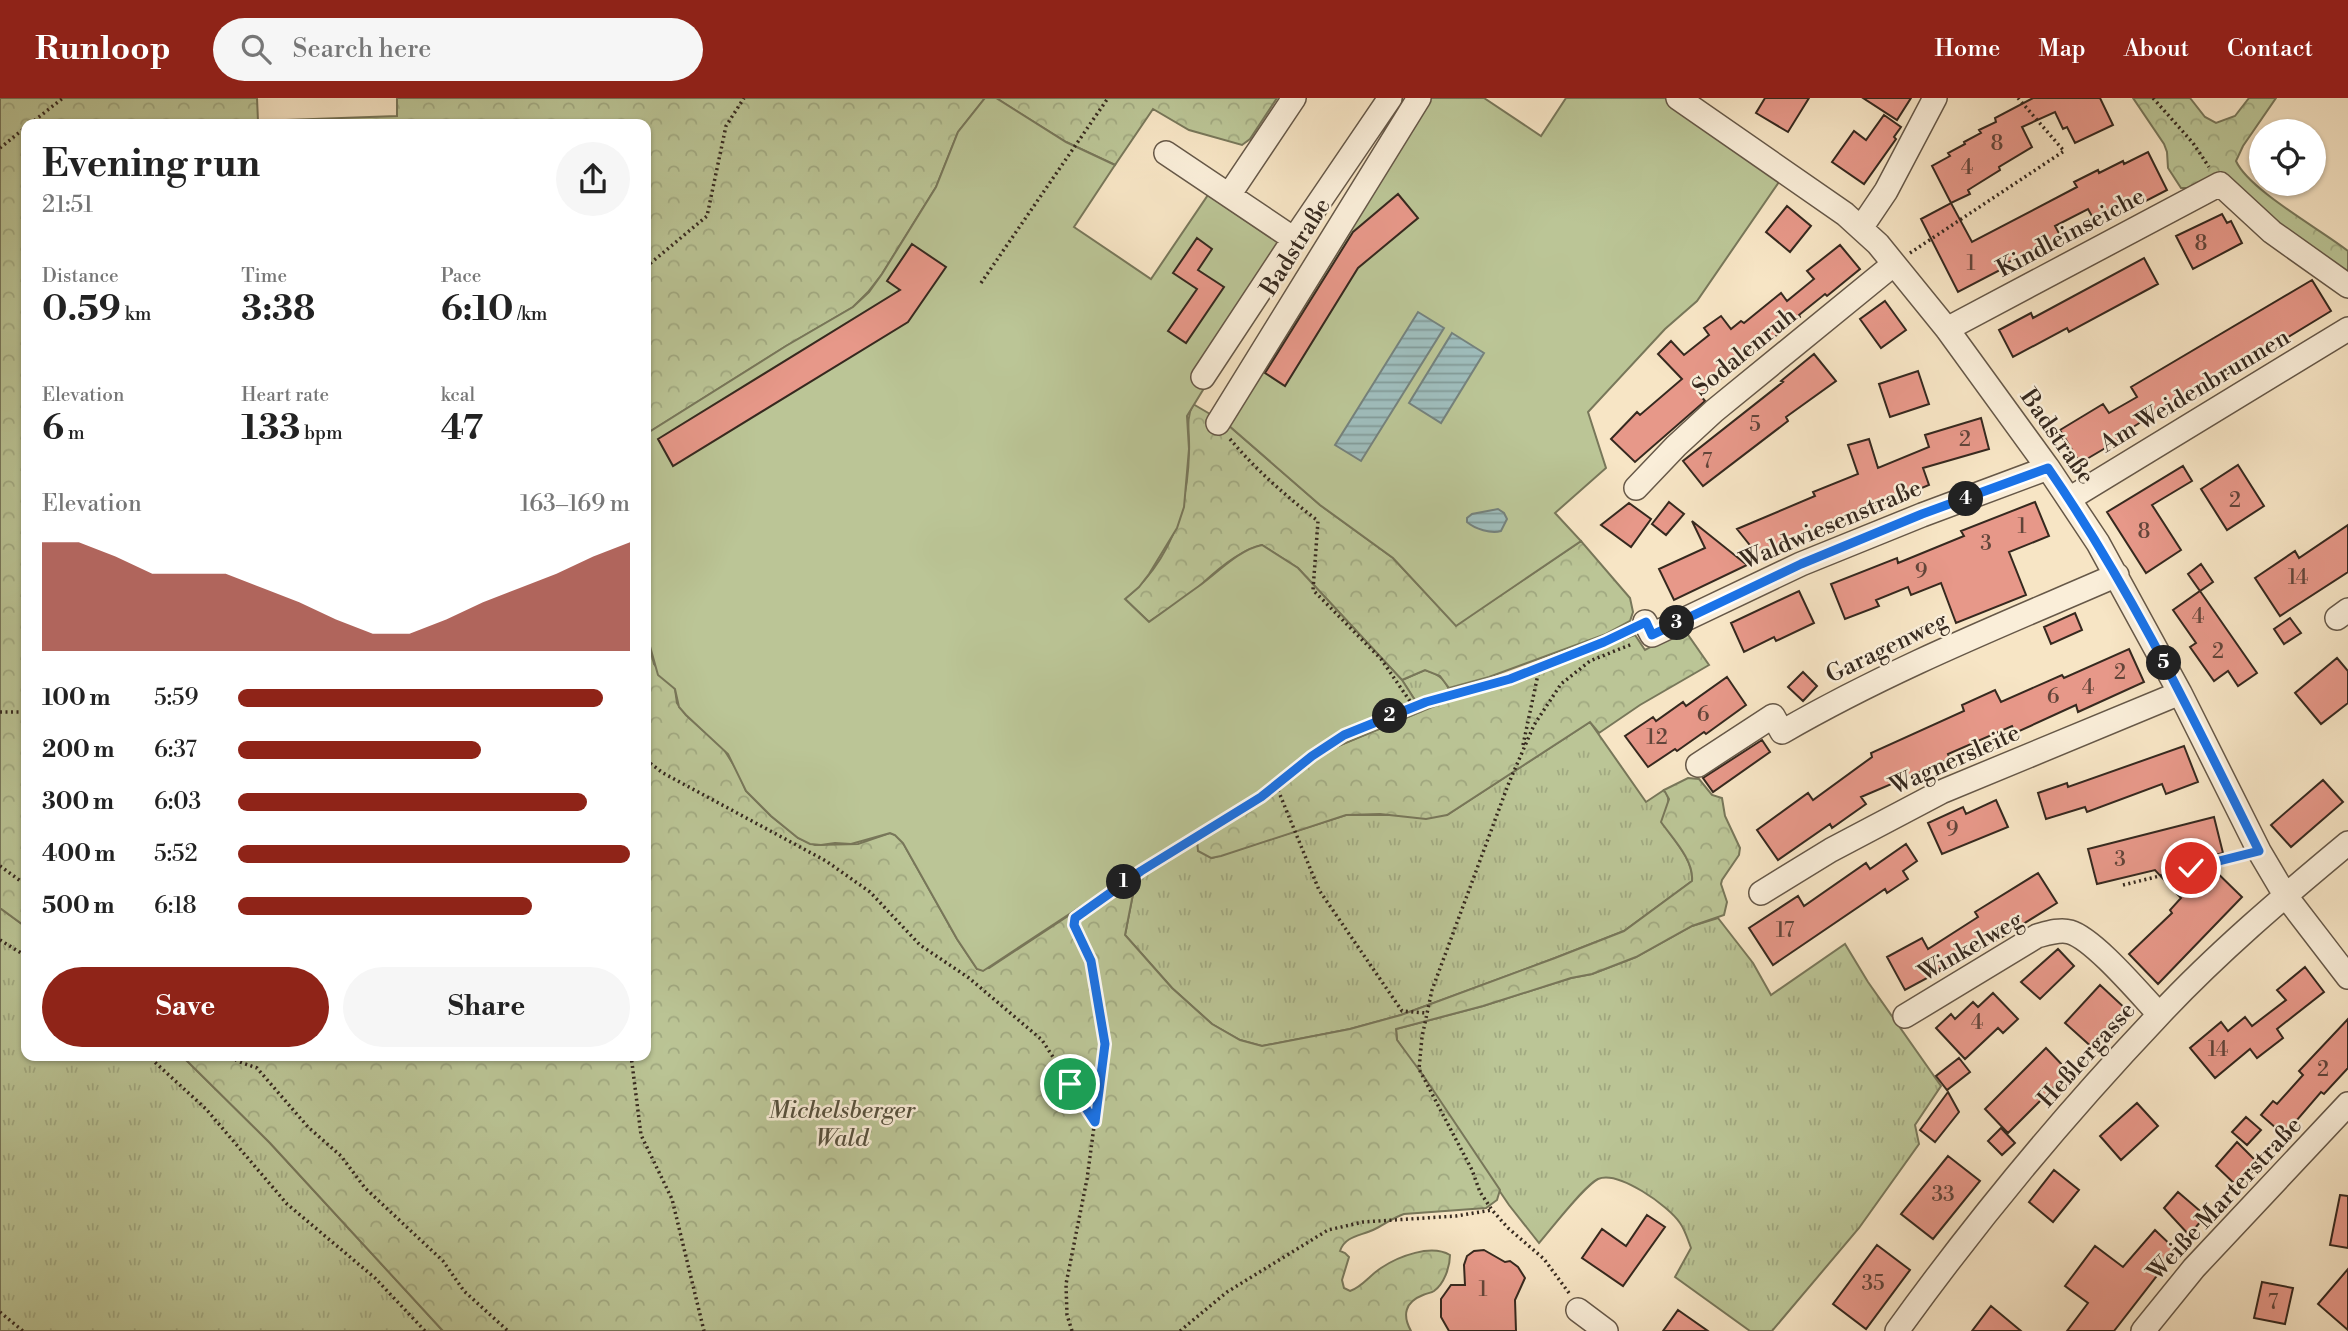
<!DOCTYPE html>
<html lang="en">
<head>
<meta charset="utf-8">
<style>
  :root { --surface:#fff; --page:#f6f6f6; --text:#222; --muted:#767676; --accent:#8f2418 }
  body { margin:0; font-family:"Libre Bodoni",serif; background:var(--page); color:var(--text); height:100vh; display:flex; flex-direction:column; font-size:26px; white-space:nowrap }
  * { box-sizing:border-box; margin:0 }
  p { font-size:23px; color:var(--muted) }
  .icon { flex:none; width:38px; height:38px; fill:none; stroke:currentColor; stroke-width:2; stroke-linecap:round; stroke-linejoin:round }
  .map { position:relative; flex:1; overflow:hidden }
  .side { position:absolute; left:21px; top:21px; width:630px; height:942px; display:flex; flex-direction:column; background:var(--surface); border-radius:14px; box-shadow:0 2px 5px #0004 }
  .side>* { flex:none }
  .fabs { position:absolute; left:2249px; top:21px; display:grid; gap:14px }
  .fabs a { display:grid; place-items:center; width:77px; height:77px; border-radius:50%; background:var(--surface); box-shadow:0 2px 5px #0004; font-size:35px }
  .pin { position:absolute; display:grid; place-items:center; width:60px; height:60px; color:#fff; margin:-30px; border:4px solid #fff; border-radius:50%; box-shadow:0 2px 7px #0007 }
  .km { position:absolute; width:35px; height:35px; margin:-18px; border-radius:50%; background:#222; color:#fff; font-size:19px; line-height:35px; text-align:center }
  .round { display:grid; place-items:center; flex:none; width:74px; height:74px; border-radius:37px; background:var(--page) }
  .headline { display:flex; align-items:center; justify-content:space-between; height:119px; padding:0 21px }
  h1 { font-size:38px; font-weight:800; line-height:52px }
  .metrics { display:grid; grid-template-columns:repeat(3,1fr); gap:10px; height:119px; padding:7px 21px }
  .metrics div { display:grid; align-content:center }
  .metrics b { font-size:35px; font-weight:800 }
  .metrics small { font-size:19px; font-weight:400 }
  .metrics p { font-size:19px }
  .chart { height:196px; padding:14px 21px }
  .chart p { display:flex; justify-content:space-between }
  .chart svg { width:100%; height:126px; margin-top:7px; fill:var(--accent); opacity:.7 }
  .button { display:flex; gap:14px; margin-top:auto; padding:14px 21px }
  .button a { flex:1; height:80px; border-radius:42px; background:var(--accent); color:#fff; font-size:28px; font-weight:800; line-height:80px; text-align:center }
  .button a+a { background:var(--page); color:var(--text) }
  ul { padding:0 21px; list-style:none; font-size:23px }
  li { display:grid; grid-template-columns:112px 84px 1fr; align-items:center; height:52px }
  li i { height:18px; border-radius:9px; background:var(--accent) }
  header { display:flex; align-items:center; gap:42px; box-sizing:border-box; height:98px; padding:0 35px; background:var(--accent); color:#fff }
  header strong { font-size:33px }
  nav { display:flex; gap:38px; margin-inline-start:auto; font-size:24px }
  .search { width:490px; height:63px; background:var(--page); display:flex; align-items:center; gap:18px; box-sizing:border-box; padding:0 24px; border-radius:38px; color:var(--muted); font-size:26px }
  .map>svg:first-child { display:block }
  .grass { fill:url(#grass-tufts); stroke:#78775a; stroke-width:2 }
  .forest { fill:url(#forest-crowns); stroke:#78775a; stroke-width:2 }
  .park { fill:#bbc596; stroke:#78775a; stroke-width:2 }
  .water { fill:url(#water-rules); stroke:#75827d; stroke-width:2 }
  .building { fill:#e79889; stroke:#36291f; stroke-width:2 }
  .lines { fill:none; stroke-linecap:round; stroke-linejoin:round }
  .minor-casing { stroke:#665848; stroke-width:26 }
  .path { stroke:#36291f; stroke-width:3.5; stroke-dasharray:2 3.5; stroke-linecap:butt }
  .minor { stroke:#faeed9; stroke-width:23 }
  .route-casing { stroke:#fff; stroke-width:14 }
  .route { stroke:#1a73e8; stroke-width:9 }
  .labels { text-anchor:middle; dominant-baseline:central; stroke-width:5; stroke-linejoin:round; paint-order:stroke }
  .number-label { font-size:21px; fill:#62453a }
  .street-label { font-size:24px; fill:#36291f; stroke:#faeed9 }
  .park-label { font-size:24px; font-style:italic; fill:#57503d; stroke:#faeed9 }
</style>
</head>
<body>
<header>
<strong>Runloop</strong>
<div class="search"><svg class="icon" aria-label="search" viewBox="0 0 24 24"><circle cx="10" cy="10" r="6"/><path d="M15 15l6 6"/></svg>Search here</div>
<nav><a>Home</a><a>Map</a><a>About</a><a>Contact</a></nav>
</header>
<div class="map">
<svg width="2348" height="1233" viewBox="0 0 2348 1233">
  <defs>
    <pattern id="grass-tufts" width="24" height="20" patternUnits="userSpaceOnUse" patternTransform="scale(1.75)"><rect width="24" height="20" fill="#bbc596"/><path d="M3 7l-1-3M5 7V3M7 7l1-3M15 17l-1-3M17 17v-4M19 17l1-3" fill="none" stroke="#a1a981"/></pattern>
    <pattern id="forest-crowns" width="20" height="18" patternUnits="userSpaceOnUse" patternTransform="scale(1.75)"><rect width="20" height="18" fill="#bbc596"/><path d="M2 6a3 3 0 1 1 6 0M12 15a3 3 0 1 1 6 0" fill="none" stroke="#a1a981"/></pattern>
    <pattern id="water-rules" width="6" height="5" patternUnits="userSpaceOnUse" patternTransform="scale(1.75)"><rect width="6" height="5" fill="#9fbdbc"/><path d="M0 2.5h6" fill="none" stroke="#829a98"/></pattern>
  </defs>
  <rect width="100%" height="100%" fill="#f7e5c5"/>
  <filter id="stains"><feTurbulence type="fractalNoise" baseFrequency=".00286" numOctaves="4"/><feColorMatrix values="0 0 0 0 .2 0 0 0 0 .09 0 0 0 0 .02 0 0 0 .5 -.17"/></filter>
  <radialGradient id="worn" r=".72"><stop offset=".6" stop-color="#630" stop-opacity="0"/><stop offset="1" stop-color="#630" stop-opacity=".3"/></radialGradient>
  <path class="grass" d="M1425,572C1440,576 1447,583 1451,598L1447,605L1422,613L1402,582Z
    M1590,624L1646,704L1664,692C1673,702 1666,713 1662,724C1673,741 1694,762 1692,783L1624,833L1555,860L1401,917L1350,931L1262,948L1240,942L1212,926L1172,890L1125,837L1133,796L1121,783L1156,759L1200,737L1197,742L1212,760L1346,717H1447Z
    M0,810L26,829V957H181L270,1045L443,1233H0Z
    M1718,820L1753,865L1771,897L1845,846L1868,884L1941,988L1915,1027L1919,1046L1859,1130L1772,1233H1750L1675,1179L1691,1150C1688,1142 1685,1132 1680,1125C1669,1108 1618,1072 1598,1081C1583,1089 1552,1130 1539,1145L1509,1107L1397,942L1396,931L1483,908L1571,880L1592,876L1636,859L1692,828Z"/>
  <path class="forest" d="M0,0H257L258,23L397,18V0H985L958,34L936,89L882,176L868,194L853,209L786,248L646,336V26H26V829L0,810Z
    M996,0H1277L1250,41L1242,47L1189,32L1153,11L1115,67L1066,44Z
    M2133,0H2190L2205,19L2216,25L2235,18L2249,0H2276L2243,48L2236,63C2249,92 2320,131 2348,153V183L2203,82L2188,90H2181L2168,70L2167,54L2164,46Z
    M1193,306L1227,326L1320,407L1393,460L1456,527L1581,443L1630,500L1633,514L1630,523L1606,536L1489,579L1449,590L1440,578L1425,572L1402,582L1298,470L1262,447C1241,452 1219,470 1203,485C1187,500 1167,511 1149,524L1125,501C1171,463 1188,411 1189,353C1190,335 1185,322 1193,306Z
    M1684,531L1709,567L1640,607L1599,635L1590,624L1447,717L1426,721L1380,716L1346,717L1221,758L1211,760L1198,753L1197,742L1200,737L1266,698L1326,653L1432,609L1635,537L1645,552Z
    M646,534L654,566L675,591L677,605L686,617L723,650L738,674L746,693L771,718L798,740L815,747L858,746L890,735L895,737L903,745L957,841L977,871L989,870L1121,783L1133,796L1125,837L1172,890L1212,926L1240,942L1262,948L1350,931L1401,917L1555,860L1624,833L1692,783C1694,762 1673,741 1661,724L1669,701L1664,692L1688,680L1699,681L1712,697L1722,700L1725,718L1740,750L1739,757L1722,782L1721,786L1727,804L1724,817L1692,828L1636,859L1592,876L1571,880L1483,908L1396,931L1397,942L1425,980L1500,1092L1497,1102L1486,1110L1404,1116C1392,1120 1384,1127 1373,1132C1360,1138 1345,1138 1340,1153L1345,1155L1349,1159L1342,1182L1344,1190L1350,1193C1362,1189 1370,1177 1381,1170C1399,1158 1431,1146 1450,1157C1450,1169 1444,1186 1434,1193C1431,1195 1427,1195 1423,1197C1405,1204 1402,1217 1411,1233H443L270,1045L181,957H646Z"/>
  <path class="park" d="M985,0H996L1066,44L1115,67L1074,129L1151,181L1208,97L1289,152L1187,318L1189,351L1184,409L1177,430L1149,476L1139,489L1125,501L1149,524C1166,512 1182,500 1199,488C1217,475 1240,451 1262,447L1298,470L1402,582L1422,613L1326,653L1266,698L1200,737L1156,759L983,873L977,871L957,841L903,745L895,737L890,735L851,746L835,745L821,747L810,746L798,740L771,718L746,693L728,656L686,617L679,609L675,591L658,577L646,534V476L650,447L646,430V336L786,248L853,209L869,194L882,176L936,89L958,34Z
    M1428,0H1484L1541,38L1566,0H1665L1781,81L1697,203L1665,231L1588,314L1606,370L1555,415L1581,443L1456,528L1393,460L1320,407L1227,326Z"/>
  <path class="water" d="M1418,214L1444,230L1361,363L1335,347Z
    M1452,235L1484,255L1441,325L1409,305Z
    M1498,411L1504,415L1507,421L1501,433C1491,436 1475,431 1467,424V420L1472,416Z"/>
  <path class="building" d="M1765,0H1809L1788,34L1756,15Z
    M1863,0H1911L1897,22Z
    M2033,0H2100L2113,27L2075,45L2067,29L2063,31L2055,14L2022,29L2032,49L1999,69L2000,72L1968,92L1970,96L1951,105L1932,68L1950,58L1948,55L1965,46L1964,44L1981,35L1979,32L1996,24L1995,20Z
    M1884,17L1901,29L1894,39L1896,41L1864,86L1832,64L1854,33L1866,42Z
    M2148,54L2167,92L2144,104L2142,100L2118,112L2116,108L2093,120L2088,111L2055,128L2062,141L2034,156L2032,152L2001,168L2002,171L1958,194L1921,121L1951,105L1972,144L2077,89L2074,84L2098,72L2099,75L2123,63L2124,66Z
    M1398,96L1418,120L1358,170L1285,288L1265,275L1353,134Z
    M1787,108L1811,128L1790,154L1766,134Z
    M2222,116L2227,125L2231,123L2242,145L2193,171L2176,138Z
    M1197,140L1212,151L1198,172L1224,189L1186,245L1168,233L1197,191L1173,175Z
    M912,146L946,169L908,224L673,368L658,341L900,192L887,183Z
    M1840,147L1860,171L1827,198L1825,196L1799,217L1800,219L1700,297L1705,303L1635,364L1611,341L1637,314L1640,317L1682,281L1658,256L1671,243L1684,257L1709,237L1704,230L1721,218L1731,231L1741,223L1744,225L1781,195L1787,203L1814,181L1807,173Z
    M2144,160L2158,186L2069,234L2067,230L2013,259L1999,232L2031,215L2033,220Z
    M2312,182L2331,213L2219,281L2217,278L2149,319L2122,336L2124,339L2080,365L2060,332L2103,306L2109,315L2137,299L2131,289Z
    M1885,203L1906,232L1881,250L1860,221Z
    M1814,256L1836,283L1786,319L1788,323L1703,388L1683,363L1783,284L1781,283Z
    M1918,273L1929,306L1890,319L1879,286Z
    M1981,320L1989,351L1923,370L1929,387L1886,405L1885,403L1757,456L1737,431L1815,398L1813,394L1858,376L1848,347L1869,341L1878,370L1929,349L1925,337Z
    M2238,367L2264,408L2227,432L2201,391Z
    M2183,368L2192,383L2152,407L2181,452L2146,475L2107,414Z
    M1669,404L1684,416L1666,437L1652,426Z
    M2035,404L2049,438L2009,454L2026,497L1956,525L1941,485L1911,497L1908,489L1876,502L1879,508L1845,521L1831,486L1897,460L1898,465L1964,438L1961,433Z
    M1629,405L1651,421L1631,449L1601,427Z
    M1692,423L1747,467L1674,502L1659,471L1705,450Z
    M2348,427V474L2280,518L2255,480L2295,453L2299,460Z
    M2201,466L2213,484L2200,493L2188,476Z
    M1799,493L1814,525L1776,543L1774,539L1744,554L1731,525Z
    M2200,493L2257,575L2238,588L2228,573L2214,583L2190,549L2196,545L2173,512Z
    M2075,515L2082,532L2051,546L2044,529Z
    M2290,520L2301,535L2284,546L2274,531Z
    M2129,551L2144,584L2078,614L2076,607L2015,635L2012,628L1948,656L1950,661L1861,699L1866,706L1832,730L1830,726L1778,762L1757,732L1808,695L1813,702L1872,659L1871,655L1964,613L1962,607L1995,592L2001,604L2062,577L2064,580Z
    M2337,560L2348,573V605L2321,626L2295,595Z
    M1803,574L1817,588L1803,603L1788,589Z
    M1727,579L1746,607L1706,636L1704,634L1677,653L1675,651L1648,669L1625,638L1653,619L1656,623L1683,604L1686,608Z
    M1762,642L1770,654L1713,694L1703,680Z
    M2184,648L2198,684L2166,696L2162,686L2087,714L2085,709L2046,721L2038,695L2067,685L2068,689Z
    M2323,682L2343,704L2291,749L2271,727Z
    M1996,702L2008,729L1942,756L1928,725L1963,709L1966,716Z
    M2214,719L2223,755L2202,760L2242,799L2158,886L2129,856L2172,815L2170,812L2181,800L2155,772L2097,786L2088,751Z
    M1906,746L1917,763L1903,773L1908,781L1887,795L1885,791L1773,867L1749,830L1798,798L1804,808L1866,765L1870,771Z
    M2038,775L2057,805L1994,844L1990,838L1939,871L1940,873L1905,892L1887,859L1922,840L1928,851L1978,819L1975,814Z
    M2058,851L2074,868L2040,901L2021,884Z
    M2305,869L2324,894L2277,931L2283,940L2257,960L2250,951L2215,980L2190,950L2221,924L2228,933L2245,919L2252,928L2286,902L2277,892Z
    M2100,887L2128,913L2094,951L2065,925Z
    M1993,895L2018,921L2003,935L1998,930L1965,961L1936,930L1951,916L1955,921L1973,904L1978,909Z
    M2348,921V970L2324,996L2321,994L2284,1037L2261,1017L2273,1003L2277,1006L2303,977L2299,973Z
    M2046,950L2069,974L2008,1035L1985,1011Z
    M1959,960L1970,974L1947,992L1936,978Z
    M1948,994L1959,1014L1935,1044L1920,1032Z
    M2137,1005L2158,1028L2121,1062L2100,1038Z
    M2246,1019L2261,1032L2247,1047L2232,1034Z
    M2001,1030L2015,1045L2002,1057L1988,1043Z
    M2237,1044L2259,1066L2238,1089L2216,1068Z
    M1948,1058L1980,1083L1933,1141L1901,1116Z
    M2054,1072L2079,1092L2053,1124L2029,1104Z
    M2178,1094L2199,1112L2195,1116L2202,1122L2189,1137L2164,1110Z
    M2340,1097L2348,1098V1150L2330,1147Z
    M1647,1117L1665,1129L1623,1188L1582,1160L1602,1131L1626,1148Z
    M2155,1132L2176,1152L2157,1174L2159,1175L2114,1233H2067L2088,1205L2065,1188L2095,1148L2123,1169Z
    M1877,1147L1910,1172L1866,1231L1833,1206Z
    M1484,1152L1505,1164L1510,1163L1518,1169L1525,1180L1515,1202L1516,1233H1449L1441,1219V1201L1451,1187H1465L1464,1167L1467,1158L1474,1153Z
    M2348,1171V1232L2318,1206Z
    M2262,1184L2293,1190L2285,1226L2254,1220Z
    M1991,1208L2021,1233H1972Z
    M1678,1212L1708,1233H1663Z"/>
  <g class="lines">
    <defs>
      <path id="minor" d="M1678,0L1845,116L1878,146L1947,231L2048,370L2098,445L2180,595L2259,753L2285,797L2348,879
        M1166,55L1294,141L1390,0
        M1229,97L1294,0
        M1861,130L1886,93L1935,0
        M1947,231L2220,86L2272,134L2348,188
        M1203,279L1294,141
        M1218,325L1419,0
        M1636,390L1676,348L1714,313L1894,166
        M2069,401L2348,231
        M2337,520L2348,512
        M1645,524L1652,537L1801,466L1922,417L2048,370
        M1698,667L1773,618L1782,634C1891,571 2002,527 2117,477
        M1761,795L1831,752L1941,694L2180,595
        M1905,918L2037,838C2048,835 2060,831 2070,834C2094,841 2140,896 2159,916
        M1578,1212L1606,1233
        M1897,1233C1977,1122 2065,1016 2159,917C2217,855 2283,799 2348,745
        M2143,1233L2194,1170L2348,1006"/>
    </defs>
    <use href="#minor" class="minor-casing"/>
    <path class="path" d="M2153,0L2193,45L2209,69
      M30,26L63,0
      M0,50L26,29
      M1910,155L2064,53L2018,0
      M646,169L707,118L726,28L744,0
      M981,185L1108,0
      M1230,341C1256,372 1286,398 1318,423L1313,492L1381,561L1414,609
      M0,614H26
      M1523,647L1540,567
      M646,662L663,675L826,763L870,794L920,847L969,880L1042,942L1095,1024
      M1276,687L1319,792L1402,913L1426,915
      M0,768L26,787
      M2123,787L2237,759
      M0,842L26,858
      M147,957L206,1011L287,1106L375,1180L425,1233
      M232,957L237,963L257,970L308,1029L341,1058L365,1090L443,1163L464,1193L508,1233
      M631,957L641,1037L672,1101L704,1233
      M1569,1195L1544,1161L1508,1130L1492,1112L1480,1094L1472,1072L1419,971L1422,939L1432,892L1508,687L1534,627L1561,586L1590,563L1632,546
      M0,1214L23,1233
      M1072,1233L1067,1217L1066,1186L1087,1081L1105,946L1091,863L1074,827L1075,820L1141,773L1261,699L1333,643L1426,604L1510,581L1628,533
      M1180,1233L1227,1194L1328,1132L1363,1124L1456,1118L1492,1112"/>
    <use href="#minor" class="minor"/>
  </g>
  <g class="lines">
    <defs>
      <path id="route" d="M1070,986L1095,1024L1105,946L1091,863L1074,827L1075,820L1141,773L1261,699L1312,658L1344,637L1426,604L1510,581L1604,544L1646,524L1652,537L1801,466L1922,416L2048,370C2131,490 2194,622 2259,753L2191,770"/>
    </defs>
    <use href="#route" class="route-casing"/>
    <use href="#route" class="route"/>
  </g>
  <g class="labels">
    <g class="number-label">
      <text x="1997" y="46">8</text>
      <text x="1967" y="70">4</text>
      <text x="2201" y="146">8</text>
      <text x="1971" y="166">1</text>
      <text x="1755" y="327">5</text>
      <text x="1965" y="342">2</text>
      <text x="1707" y="364">7</text>
      <text x="2235" y="403">2</text>
      <text x="2022" y="429">1</text>
      <text x="2144" y="434">8</text>
      <text x="1986" y="446">3</text>
      <text x="1921" y="474">9</text>
      <text x="2298" y="480">14</text>
      <text x="2198" y="519">4</text>
      <text x="2218" y="554">2</text>
      <text x="2120" y="575">2</text>
      <text x="2088" y="590">4</text>
      <text x="2053" y="599">6</text>
      <text x="1703" y="617">6</text>
      <text x="1657" y="640">12</text>
      <text x="1952" y="732">9</text>
      <text x="2120" y="762">3</text>
      <text x="1785" y="833">17</text>
      <text x="1977" y="925">4</text>
      <text x="2218" y="952">14</text>
      <text x="2323" y="972">2</text>
      <text x="1943" y="1097">33</text>
      <text x="1873" y="1186">35</text>
      <text x="1483" y="1192">1</text>
      <text x="2273" y="1205">7</text>
    </g>
    <g class="street-label">
      <text transform="translate(2071 135) rotate(-28)">Kindleinseiche</text>
      <text transform="translate(1296 149) rotate(-58)">Badstraße</text>
      <text transform="translate(1745 254) rotate(-39)">Sodalenruh</text>
      <text transform="translate(2195 293) rotate(-31)">Am Weidenbrunnen</text>
      <text transform="translate(2057 339) rotate(55)">Badstraße</text>
      <text transform="translate(1831 427) rotate(-23)">Waldwiesenstraße</text>
      <text transform="translate(1887 550) rotate(-26)">Garagenweg</text>
      <text transform="translate(1955 662) rotate(-24)">Wagnersleite</text>
      <text transform="translate(1971 849) rotate(-30)">Winkelweg</text>
      <text transform="translate(2087 957) rotate(-48)">Heßlergasse</text>
      <text transform="translate(2225 1101) rotate(-47)">Weiße Marterstraße</text>
    </g>
    <g class="park-label">
      <text x="842" y="1013">Michelsberger<tspan x="842" dy="28">Wald</tspan></text>
    </g>
  </g>
  <rect width="100%" height="100%" filter="url(#stains)"/>
  <rect width="100%" height="100%" fill="url(#worn)"/>
</svg>
<div class="fabs">
<a><svg class="icon" aria-label="locate" viewBox="0 0 24 24"><circle cx="12" cy="12" r="6"/><path d="M12 2v4M12 18v4M2 12h4M18 12h4"/></svg></a>
</div>
<div class="pin" style="left:1070px;top:986px;background:#1e9e55"><svg class="icon" aria-label="arrive" viewBox="0 0 24 24"><path d="M6 21V4h12l-3 4 3 4H6"/></svg></div>
<div class="pin" style="left:2191px;top:770px;background:#d93025"><svg class="icon" aria-label="check" viewBox="0 0 24 24"><path d="M5 12l5 5 9-10"/></svg></div>
<b class="km" style="left:1124px;top:784px">1</b>
<b class="km" style="left:1390px;top:618px">2</b>
<b class="km" style="left:1677px;top:525px">3</b>
<b class="km" style="left:1966px;top:401px">4</b>
<b class="km" style="left:2164px;top:565px">5</b>
<section class="side">
<div class="headline"><div><h1>Evening run</h1><p>21:51</p></div><a class="round"><svg class="icon" aria-label="share" viewBox="0 0 24 24"><path d="M12 15V3M7 8l5-5 5 5M5 13v7h14v-7"/></svg></a></div>
<div class="metrics">
<div><p>Distance</p><b>0.59<small> km</small></b></div>
<div><p>Time</p><b>3:38</b></div>
<div><p>Pace</p><b>6:10<small> /km</small></b></div>
</div>
<div class="metrics">
<div><p>Elevation</p><b>6<small> m</small></b></div>
<div><p>Heart rate</p><b>133<small> bpm</small></b></div>
<div><p>kcal</p><b>47</b></div>
</div>
<div class="chart"><p><span>Elevation</span>163–169 m</p>
<svg viewBox="0 0 160 44" preserveAspectRatio="none"><path d="M0 44V6L10 6L20 11L30 17L40 17L50 17L60 22L70 27L80 33L90 38L100 38L110 33L120 27L130 22L140 17L150 11L160 6V44z"/></svg>
</div>
<ul>
<li><b>100 m</b>5:59<i style="width:93%"></i></li>
<li><b>200 m</b>6:37<i style="width:62%"></i></li>
<li><b>300 m</b>6:03<i style="width:89%"></i></li>
<li><b>400 m</b>5:52<i style="width:100%"></i></li>
<li><b>500 m</b>6:18<i style="width:75%"></i></li>
</ul>
<div class="button"><a>Save</a><a>Share</a></div>
</section>
</div>
</body>
</html>
